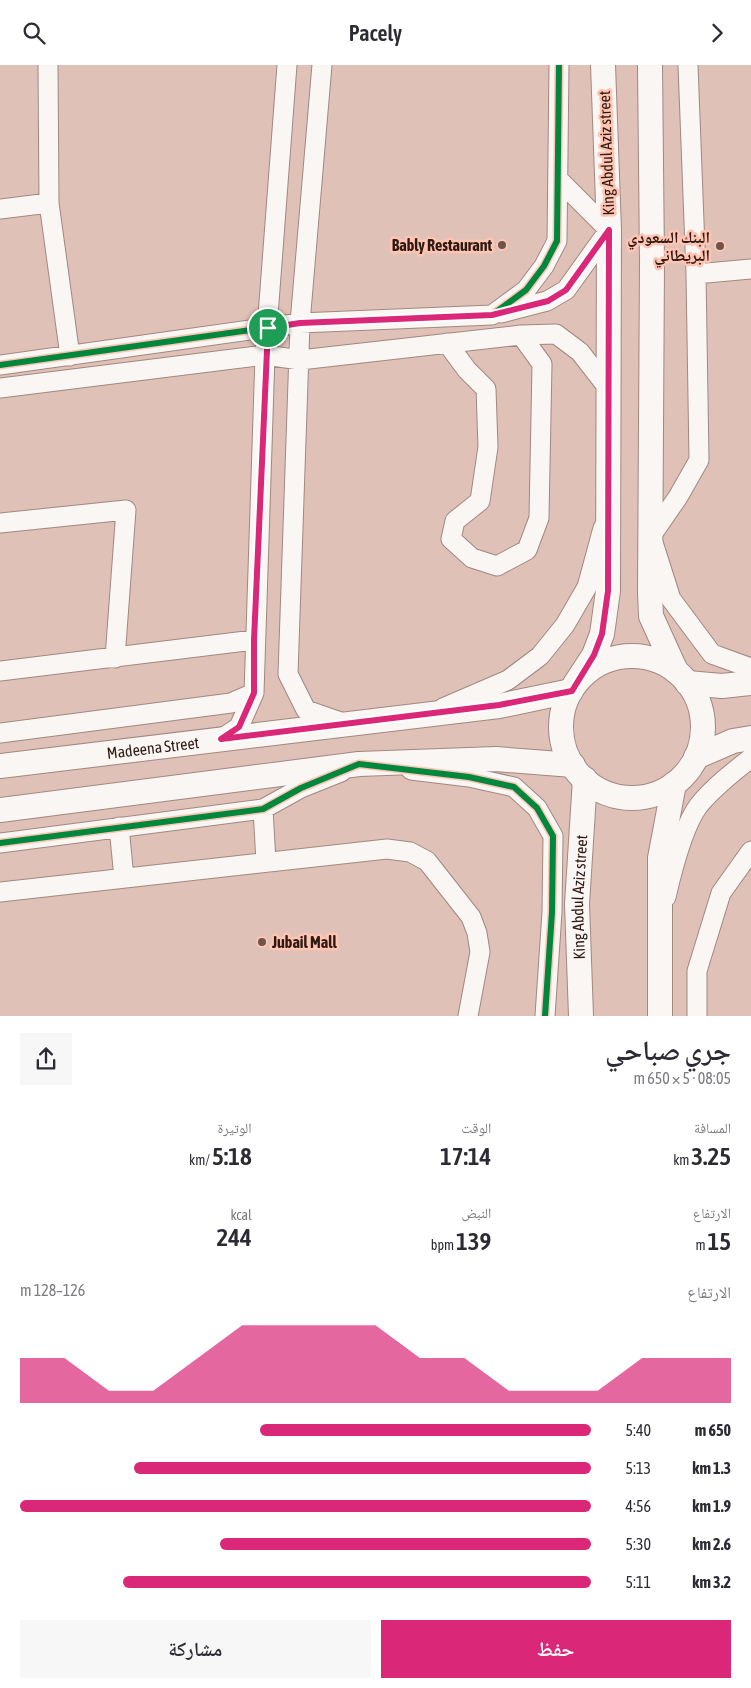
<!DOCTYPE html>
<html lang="ar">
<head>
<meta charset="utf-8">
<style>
  :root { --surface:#fff; --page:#f7f7f7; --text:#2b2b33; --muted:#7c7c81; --accent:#db2777 }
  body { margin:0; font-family:"Asap Condensed","Noto Naskh Arabic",sans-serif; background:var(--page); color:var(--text); direction:rtl; height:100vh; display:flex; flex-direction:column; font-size:19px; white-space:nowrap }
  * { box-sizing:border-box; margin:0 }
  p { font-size:16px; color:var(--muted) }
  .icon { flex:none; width:28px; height:28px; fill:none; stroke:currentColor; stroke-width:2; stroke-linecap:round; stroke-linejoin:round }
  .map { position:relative; height:951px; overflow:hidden; direction:ltr }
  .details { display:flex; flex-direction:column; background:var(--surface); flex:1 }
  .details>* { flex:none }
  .pin { position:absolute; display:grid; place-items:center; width:42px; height:42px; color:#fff; margin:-21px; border:2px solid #fff; border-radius:50%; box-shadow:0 1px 5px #0007 }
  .round { display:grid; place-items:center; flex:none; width:52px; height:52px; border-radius:0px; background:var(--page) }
  .summary { display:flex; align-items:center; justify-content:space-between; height:85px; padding:0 20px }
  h1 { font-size:28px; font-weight:600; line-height:38px }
  .figures { display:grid; grid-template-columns:repeat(3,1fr); gap:8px; height:85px; padding:5px 20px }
  .figures div { display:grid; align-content:center }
  .figures b { font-size:25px; font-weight:600 }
  .figures small { font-size:14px; font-weight:400 }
  .figures p { font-size:14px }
  .chart { height:140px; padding:10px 20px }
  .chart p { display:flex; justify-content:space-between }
  .chart svg { width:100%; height:90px; margin-top:5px; fill:var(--accent); opacity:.7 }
  .action { display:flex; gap:10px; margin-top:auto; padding:10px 20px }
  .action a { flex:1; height:58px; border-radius:0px; background:var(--accent); color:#fff; font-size:20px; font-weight:600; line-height:58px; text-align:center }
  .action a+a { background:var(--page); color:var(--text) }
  ul { padding:0 20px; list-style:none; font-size:16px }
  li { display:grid; grid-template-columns:80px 60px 1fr; align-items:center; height:38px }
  li i { height:12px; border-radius:6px; background:var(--accent) }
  header { display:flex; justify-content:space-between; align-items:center; height:65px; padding:0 20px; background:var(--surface); font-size:22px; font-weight:600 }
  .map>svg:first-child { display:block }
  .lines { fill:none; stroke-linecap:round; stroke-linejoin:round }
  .minor-casing { stroke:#a08881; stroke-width:21 }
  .major-casing { stroke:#a08881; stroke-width:26 }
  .minor { stroke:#faf6f4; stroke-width:19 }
  .major { stroke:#faf6f4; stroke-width:24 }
  .cycleway-casing { stroke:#ffc4b2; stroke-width:9 }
  .cycleway { stroke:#00873e; stroke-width:6 }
  .route-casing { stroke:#fff; stroke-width:10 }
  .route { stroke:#db2777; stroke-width:6 }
  .poi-dot { fill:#6d544c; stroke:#ffc4b2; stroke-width:2 }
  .labels { text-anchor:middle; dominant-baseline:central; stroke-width:5; stroke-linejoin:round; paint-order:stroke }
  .street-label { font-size:16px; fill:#2f1a13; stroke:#ffc4b2 }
  .poi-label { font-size:16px; font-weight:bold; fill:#2f1a13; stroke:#ffc4b2; text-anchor:end }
</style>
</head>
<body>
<header><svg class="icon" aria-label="forward" viewBox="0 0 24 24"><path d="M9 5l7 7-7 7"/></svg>Pacely<svg class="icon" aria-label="search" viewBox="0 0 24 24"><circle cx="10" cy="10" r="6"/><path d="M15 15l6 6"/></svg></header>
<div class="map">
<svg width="751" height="951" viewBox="0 0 751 951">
  <rect width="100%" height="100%" fill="#e0c1b7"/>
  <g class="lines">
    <defs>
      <path id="minor" d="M48,0L49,138L70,291
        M322,0L300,258L288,609L306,645L346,659
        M688,0L696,209
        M0,144L49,138
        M751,204L696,209L699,395L678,432L651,471L671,534L712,589L751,603
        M501,248L547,236L566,225L609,165L558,114
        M447,278L467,305L486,324L488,382L480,436L455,456L451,474L472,493L497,501L527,485L539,453L542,299L521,270
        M0,300L300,258L492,250L526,225L544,201L557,176L559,0
        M0,323L265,290L300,295L521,270L556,269L580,287L608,323
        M0,458L126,445L115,593
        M0,606L254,575
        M443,643L508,615L540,591L565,560L587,522L603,463
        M0,668L231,638L254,628
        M221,674L239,662L254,628L265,290L287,0
        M411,705L469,712L514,722L537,743L553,771L552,847L545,951
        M263,744L266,797
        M119,762L124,813
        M0,778L263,744L301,723L341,707
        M0,827L387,784L410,787L427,796L471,852L477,868L480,887L468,951
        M666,832C672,806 683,761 699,740C714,722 733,707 751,693
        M697,951V906L721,828L751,786"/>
      <g id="major">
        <path d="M650,0L652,197L650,527L651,551L676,606"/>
        <circle cx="632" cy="662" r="71"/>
        <path d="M687,618L722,621L751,618"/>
        <path d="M575,619L594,590L602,569L608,526L609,165L603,0"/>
        <path d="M696,692L733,676L751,673"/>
        <path id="s1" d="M0,701L499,641L571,626"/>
        <path d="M0,745L359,699L496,694L573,700"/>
        <path id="s2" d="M581,951L577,839L585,714"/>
        <path d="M660,951V793L674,719"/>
      </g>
    </defs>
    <use href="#minor" class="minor-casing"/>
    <use href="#major" class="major-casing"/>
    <use href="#minor" class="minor"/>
    <use href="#major" class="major"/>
    <defs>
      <path id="cycleway" d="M0,300L300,258L492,250L526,225L544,201L557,176L559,0
        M0,778L263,744L301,723L359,699L469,712L514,722L537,743L553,771L552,847L545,951"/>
    </defs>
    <use href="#cycleway" class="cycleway-casing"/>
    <use href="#cycleway" class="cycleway"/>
  </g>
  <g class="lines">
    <defs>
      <path id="route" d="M609,165L608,526L602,569L594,590L572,626L499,640L221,674L239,662L254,628V575L268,263L300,258L492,250L548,236L566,225Z"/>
    </defs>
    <use href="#route" class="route-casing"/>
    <use href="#route" class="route"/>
  </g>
  <g class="poi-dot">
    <circle cx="502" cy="180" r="5"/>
    <circle cx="720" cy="181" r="5"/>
    <circle cx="262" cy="877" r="5"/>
  </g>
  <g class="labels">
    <g class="street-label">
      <text transform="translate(606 88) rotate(-92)">King Abdul Aziz street</text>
      <text stroke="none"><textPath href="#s1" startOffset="154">Madeena Street</textPath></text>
      <text stroke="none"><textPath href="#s2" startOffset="119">King Abdul Aziz street</textPath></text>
    </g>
    <g class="poi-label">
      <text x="710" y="172">البنك السعودي<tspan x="710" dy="18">البريطاني</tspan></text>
      <text x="492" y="180">Bably Restaurant</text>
      <text x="272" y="877" text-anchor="start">Jubail Mall</text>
    </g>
  </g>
</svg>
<div class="pin" style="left:268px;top:263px;background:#1e9e55"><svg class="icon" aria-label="arrive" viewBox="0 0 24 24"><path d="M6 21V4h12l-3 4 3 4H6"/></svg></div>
</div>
<section class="details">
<div class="summary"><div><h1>جري صباحي</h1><p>08:05 · 5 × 650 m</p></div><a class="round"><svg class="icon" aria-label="share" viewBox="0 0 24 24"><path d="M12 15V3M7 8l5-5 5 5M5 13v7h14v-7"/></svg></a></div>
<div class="figures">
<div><p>المسافة</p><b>3.25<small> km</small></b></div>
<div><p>الوقت</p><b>17:14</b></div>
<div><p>الوتيرة</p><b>5:18<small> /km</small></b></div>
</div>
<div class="figures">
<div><p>الارتفاع</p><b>15<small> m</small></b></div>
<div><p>النبض</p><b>139<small> bpm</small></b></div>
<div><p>kcal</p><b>244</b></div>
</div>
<div class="chart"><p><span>الارتفاع</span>126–128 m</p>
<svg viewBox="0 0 160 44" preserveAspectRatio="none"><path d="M0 44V22L10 22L20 38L30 38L40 22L50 6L60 6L70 6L80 6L90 22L100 22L110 38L120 38L130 38L140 22L150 22L160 22V44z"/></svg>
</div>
<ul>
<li><b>650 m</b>5:40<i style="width:58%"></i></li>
<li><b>1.3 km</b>5:13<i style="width:80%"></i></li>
<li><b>1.9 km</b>4:56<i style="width:100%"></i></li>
<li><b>2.6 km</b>5:30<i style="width:65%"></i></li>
<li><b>3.2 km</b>5:11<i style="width:82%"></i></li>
</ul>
<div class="action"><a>حفظ</a><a>مشاركة</a></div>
</section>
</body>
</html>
